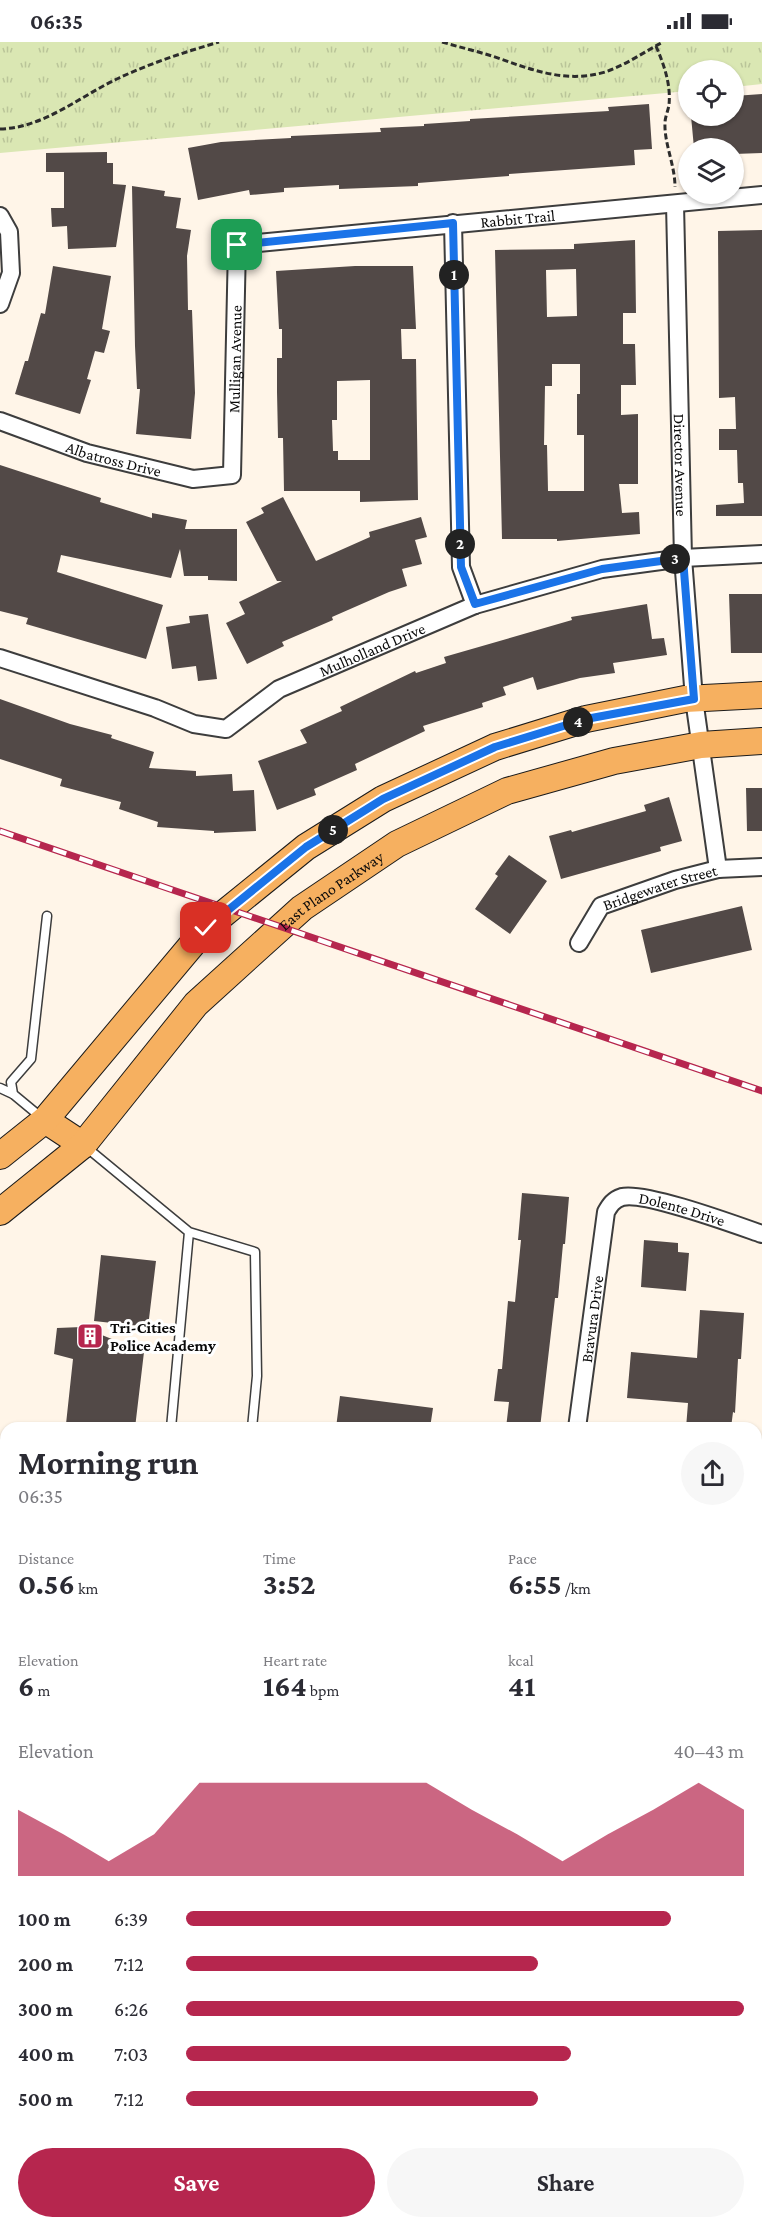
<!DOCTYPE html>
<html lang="en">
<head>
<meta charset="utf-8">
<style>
  :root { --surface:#fff; --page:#f7f7f7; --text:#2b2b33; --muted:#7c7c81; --accent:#b6264e }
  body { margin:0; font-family:"Crimson Pro",serif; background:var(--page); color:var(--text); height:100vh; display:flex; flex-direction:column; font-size:22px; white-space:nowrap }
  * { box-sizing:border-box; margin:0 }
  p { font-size:20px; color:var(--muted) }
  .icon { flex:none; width:33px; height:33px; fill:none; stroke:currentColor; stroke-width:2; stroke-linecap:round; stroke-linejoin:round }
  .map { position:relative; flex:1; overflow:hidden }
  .side { position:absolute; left:0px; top:1380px; width:762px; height:807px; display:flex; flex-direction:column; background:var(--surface); border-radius:18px 18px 0 0; box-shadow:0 2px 4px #0004 }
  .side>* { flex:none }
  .controls { position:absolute; left:678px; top:18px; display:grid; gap:12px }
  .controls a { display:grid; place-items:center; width:66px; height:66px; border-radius:50%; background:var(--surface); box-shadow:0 2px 4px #0004; font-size:30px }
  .pin { position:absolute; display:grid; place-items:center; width:51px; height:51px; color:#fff; margin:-26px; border-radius:12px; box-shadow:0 3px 9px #0006 }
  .km { position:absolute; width:30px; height:30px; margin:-15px; border-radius:50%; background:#222; color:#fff; font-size:16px; line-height:30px; text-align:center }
  .round { display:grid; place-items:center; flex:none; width:63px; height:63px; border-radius:32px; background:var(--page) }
  .overview { display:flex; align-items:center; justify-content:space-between; height:102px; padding:0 18px }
  h1 { font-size:33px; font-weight:700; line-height:45px }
  .stats { display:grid; grid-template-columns:repeat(3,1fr); gap:9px; height:102px; padding:6px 18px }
  .stats div { display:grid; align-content:center }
  .stats b { font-size:30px; font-weight:700 }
  .stats small { font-size:16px; font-weight:400 }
  .stats p { font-size:16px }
  .chart { height:168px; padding:12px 18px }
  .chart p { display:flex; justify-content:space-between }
  .chart svg { width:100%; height:108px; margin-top:6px; fill:var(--accent); opacity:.7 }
  .action { display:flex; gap:12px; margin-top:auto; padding:12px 18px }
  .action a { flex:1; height:69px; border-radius:36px; background:var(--accent); color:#fff; font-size:24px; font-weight:700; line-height:69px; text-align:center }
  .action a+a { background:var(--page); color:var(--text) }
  ul { padding:0 18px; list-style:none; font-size:20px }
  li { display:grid; grid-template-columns:96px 72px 1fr; align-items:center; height:45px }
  li i { height:15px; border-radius:8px; background:var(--accent) }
  .status { display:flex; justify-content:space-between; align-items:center; height:42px; padding:0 30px; background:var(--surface); direction:ltr }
  .status svg { height:16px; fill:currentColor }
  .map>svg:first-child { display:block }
  .grass { fill:url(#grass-dots) }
  .forest { fill:url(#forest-crowns) }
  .park { fill:url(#park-tufts) }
  .building { fill:#524947; fill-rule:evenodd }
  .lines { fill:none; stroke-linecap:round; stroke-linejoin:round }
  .lane-casing { stroke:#3d3d3d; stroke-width:11 }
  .street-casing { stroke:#3d3d3d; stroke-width:20 }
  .secondary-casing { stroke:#2c2c2c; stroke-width:26 }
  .primary-casing { stroke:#1b1b1b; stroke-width:28 }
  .path { stroke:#2c2c2c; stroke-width:3; stroke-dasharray:6 3; stroke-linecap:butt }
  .lane { stroke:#fff; stroke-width:8 }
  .street { stroke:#fff; stroke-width:16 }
  .secondary { stroke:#fedfa4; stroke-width:22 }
  .primary { stroke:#f6b060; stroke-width:26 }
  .rail-casing { stroke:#b6264e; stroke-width:7 }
  .rail { stroke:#fff; stroke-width:4.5; stroke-dasharray:14; stroke-linecap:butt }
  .route-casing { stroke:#fff; stroke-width:12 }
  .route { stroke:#1a73e8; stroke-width:8 }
  .labels { text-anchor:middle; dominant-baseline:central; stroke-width:6; stroke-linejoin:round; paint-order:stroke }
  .street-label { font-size:16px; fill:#0a0a0a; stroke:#fff }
  .poi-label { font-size:16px; font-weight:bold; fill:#0a0a0a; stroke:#fff; text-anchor:start }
</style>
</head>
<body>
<div class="status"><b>06:35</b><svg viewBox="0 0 49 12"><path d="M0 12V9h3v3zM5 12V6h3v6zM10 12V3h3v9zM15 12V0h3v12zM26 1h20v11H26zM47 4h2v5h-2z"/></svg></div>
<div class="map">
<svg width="762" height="2187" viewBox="0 0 762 2187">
  <defs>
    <pattern id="grass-dots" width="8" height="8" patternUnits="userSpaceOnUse" patternTransform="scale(1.5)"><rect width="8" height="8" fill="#dae7b3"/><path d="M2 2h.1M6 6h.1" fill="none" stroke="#bac599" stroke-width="1.8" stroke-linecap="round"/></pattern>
    <pattern id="forest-crowns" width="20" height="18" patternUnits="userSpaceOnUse" patternTransform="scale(1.5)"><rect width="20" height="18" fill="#c1d793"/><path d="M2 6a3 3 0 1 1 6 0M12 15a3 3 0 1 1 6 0" fill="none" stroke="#a4b77d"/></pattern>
    <pattern id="park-tufts" width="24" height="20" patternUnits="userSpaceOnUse" patternTransform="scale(1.5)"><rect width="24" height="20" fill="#dae7b3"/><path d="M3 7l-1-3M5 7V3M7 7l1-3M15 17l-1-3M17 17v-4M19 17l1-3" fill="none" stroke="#bac599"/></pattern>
  </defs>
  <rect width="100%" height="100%" fill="#fff5e8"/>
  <path class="grass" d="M0,1523L6,1526V2181H299L296,2187H0Z"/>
  <path class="forest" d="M202,2181H365L366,2187H200Z"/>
  <path class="park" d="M0,0H762V42L734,45V28H688V49L0,111Z"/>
  <path class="building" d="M762,52V111L734,112V106H694L691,74H734V54Z
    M649,62L652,107L634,108L635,123L509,132V134L418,141V144L339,147V143L284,146V150L250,153L249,148L198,158L188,106L221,100L291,96V94L381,90L380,86L424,84V82L470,79V77L609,69L608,65Z
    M107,110V121H113V142L126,143L116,205L68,207L67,184L52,185L51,166H64V130H46V111Z
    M132,144L165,149L164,154L181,156L176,186L191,188L187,214L188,268H192L195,351L191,397L136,392L140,347H137L135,304Z
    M762,188V474H716V463L744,461L743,441H738L737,408H719V387H736L735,355L719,356L718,189Z
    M635,198L636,271H623V302H635L636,343H621V373L638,372V442H619L622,471L639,470L640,492L557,499V497H502L495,208L574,207V202ZM576,227L577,274L547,275L546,228ZM552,322H580V352H577V393H584V449H548L547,403H544L545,344H552Z
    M53,224L111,234L102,287L110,289L104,311L95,309L87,337L91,338L80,372L15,352L25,319H28L41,271L45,272Z
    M355,224H413L416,287H401L402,317H416L418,458L360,460V449H284L283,396H278L277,350V316H282V287H279L276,229ZM370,338V418H338V409H333L332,378H337V339Z
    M0,423L101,456L100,460L152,476V471L187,478L185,487H237V539L208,538V534H184L180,507L171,536L61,513L57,530L163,563L146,617L26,582L28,576L0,569Z
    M283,455L316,519L370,495L369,490L421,475L427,495L415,498L422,522L402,527L407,544L389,550L332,575L333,578L282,600L284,604L247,622L226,581L245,572L239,560L282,539H277L246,480L264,471L261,466Z
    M729,552H762V611H731Z
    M647,562L652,597L664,596L667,613L613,621L615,631L580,636L537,648L533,635L503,645L506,653L482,661L483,665L423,684L425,689L355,722L357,728L314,747L316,753L277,768L258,719L307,701L300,688L342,669L340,665L415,629L416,631L446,621L444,615L572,578L571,575Z
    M208,572L217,637L198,639L196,624L172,627L166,585L190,581L189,574Z
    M0,657L70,682L112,693L111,696L154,710L149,726L196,729V734L232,732L233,749L254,748L256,789L214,791V789L157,785L158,780L119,767L121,760L60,744L62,737L0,717Z
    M746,746H762V789H747Z
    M669,755L682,799L660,805L661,809L561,837L549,794L571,788L572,790L646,769L644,763Z
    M509,813L547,839L510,892L475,867L498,834L495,832Z
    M742,864L752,908L651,931L641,888Z
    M522,1151L569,1155L565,1202H563L558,1256H555L540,1386H506L509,1360L494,1359L498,1327H502L508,1259L515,1260L521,1198H518Z
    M644,1198L678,1201V1210L689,1211L686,1249L641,1245Z
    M101,1213L156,1219L148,1285L94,1279Z
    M700,1268L744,1271L741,1317H738L735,1371L733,1370L731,1386H686L688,1361L627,1356L631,1310L697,1316Z
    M82,1285L144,1310L135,1386H90V1384L66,1382L73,1317L54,1312L57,1286Z
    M340,1354L433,1366L430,1386H336Z"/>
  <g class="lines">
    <defs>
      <path id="lane" d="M0,1046L13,1052L42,1076
        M13,1052L11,1040L31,1017L47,874
        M86,1105L189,1190L171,1386
        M189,1190L255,1210L257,1334L252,1386"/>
      <g id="street">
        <path id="s1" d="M675,162L683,516L694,657L718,827"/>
        <path d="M0,174L9,190L11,231L0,262"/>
        <path d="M453,181L461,525L475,563"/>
        <path id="s2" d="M0,379L87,411L193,437L232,433L237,203L762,153"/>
        <path id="s3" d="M0,616L155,666L194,682L226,687L279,647L475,563L602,527L683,516L762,512"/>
        <path id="s4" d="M579,901L601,864L675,838L718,827L762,825"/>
        <path id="s5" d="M577,1386L606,1170C610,1163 613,1158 622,1155C644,1149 736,1183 762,1192"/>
        <path d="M756,1507L762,1448"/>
      </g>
      <path id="secondary" d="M0,1443L6,1448
        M0,1487L6,1492
        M756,1868L762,1871
        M756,1919L762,1922"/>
      <g id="primary">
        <path d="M45,1078L83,1103"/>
        <path d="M0,1114L45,1078L206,886L306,805L383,757L495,705L586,677L685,657L762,653"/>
        <path id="s6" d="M0,1170L83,1103L196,962L302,866L397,802L507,749L614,719L701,703L762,699"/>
        <path d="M0,1505L6,1507"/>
      </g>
    </defs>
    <use href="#lane" class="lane-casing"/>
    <use href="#street" class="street-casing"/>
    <use href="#secondary" class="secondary-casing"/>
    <use href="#primary" class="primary-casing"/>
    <path class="path" d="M442,0C459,5 476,9 492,14C530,27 565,42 605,30C626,23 644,10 663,0
      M656,4C664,23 671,42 669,63C668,69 665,75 665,81C664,101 675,123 675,145
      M0,87C44,86 80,54 119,36C151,21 185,10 219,0
      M0,1653L6,1647
      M0,1699L6,1701
      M0,1919L6,1924
      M0,2047L6,2042
      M0,2069L6,2072
      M82,2187L84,2181"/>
    <use href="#lane" class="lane"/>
    <use href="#street" class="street"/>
    <use href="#secondary" class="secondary"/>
    <use href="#primary" class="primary"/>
    <defs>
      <path id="rail" d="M0,789L762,1049"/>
    </defs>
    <use href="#rail" class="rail-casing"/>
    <use href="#rail" class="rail"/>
  </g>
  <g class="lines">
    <defs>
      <path id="route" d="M206,886L306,805L383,757L495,705L586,677L694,657L683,516L602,527L475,562L461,525L453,181L237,203"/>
    </defs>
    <use href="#route" class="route-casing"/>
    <use href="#route" class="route"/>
  </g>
  <defs>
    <symbol id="building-square" viewBox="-11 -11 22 22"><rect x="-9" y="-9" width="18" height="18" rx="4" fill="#b6264e" stroke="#fff"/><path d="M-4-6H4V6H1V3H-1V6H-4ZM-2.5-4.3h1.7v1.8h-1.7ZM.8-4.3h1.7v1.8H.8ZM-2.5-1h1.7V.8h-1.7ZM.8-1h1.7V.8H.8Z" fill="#fff"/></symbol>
  </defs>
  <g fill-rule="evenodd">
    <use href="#building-square" x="75" y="1279" width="30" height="30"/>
  </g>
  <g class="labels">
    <g class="street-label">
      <text stroke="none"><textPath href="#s2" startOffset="753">Rabbit Trail</textPath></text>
      <text stroke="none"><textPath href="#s2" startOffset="357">Mulligan Avenue</textPath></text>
      <text stroke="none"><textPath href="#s2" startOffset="120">Albatross Drive</textPath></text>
      <text stroke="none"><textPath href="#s1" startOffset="261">Director Avenue</textPath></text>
      <text stroke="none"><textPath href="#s3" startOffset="405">Mulholland Drive</textPath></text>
      <text stroke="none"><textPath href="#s4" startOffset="105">Bridgewater Street</textPath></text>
      <text stroke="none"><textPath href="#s6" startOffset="464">East Plano Parkway</textPath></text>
      <text stroke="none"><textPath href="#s5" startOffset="302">Dolente Drive</textPath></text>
      <text stroke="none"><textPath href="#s5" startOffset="110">Bravura Drive</textPath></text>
    </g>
    <g class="poi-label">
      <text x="110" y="1285">Tri-Cities<tspan x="110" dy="18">Police Academy</tspan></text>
    </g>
  </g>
</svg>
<div class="controls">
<a><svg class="icon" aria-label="locate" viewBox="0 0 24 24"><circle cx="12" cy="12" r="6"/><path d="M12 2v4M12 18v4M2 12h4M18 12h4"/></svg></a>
<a><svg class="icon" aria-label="layers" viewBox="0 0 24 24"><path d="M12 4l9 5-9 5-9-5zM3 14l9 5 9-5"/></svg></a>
</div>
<div class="pin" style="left:237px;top:203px;background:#1e9e55"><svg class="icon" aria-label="arrive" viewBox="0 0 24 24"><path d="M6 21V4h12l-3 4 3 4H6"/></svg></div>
<div class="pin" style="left:206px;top:886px;background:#d93025"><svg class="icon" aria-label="check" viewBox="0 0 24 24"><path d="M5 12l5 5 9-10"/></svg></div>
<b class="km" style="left:454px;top:233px">1</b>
<b class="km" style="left:460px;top:502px">2</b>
<b class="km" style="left:675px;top:517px">3</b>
<b class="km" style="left:578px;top:680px">4</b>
<b class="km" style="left:333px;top:788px">5</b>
<section class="side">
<div class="overview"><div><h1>Morning run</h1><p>06:35</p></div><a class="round"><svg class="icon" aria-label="share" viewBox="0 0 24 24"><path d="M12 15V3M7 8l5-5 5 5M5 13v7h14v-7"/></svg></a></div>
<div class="stats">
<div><p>Distance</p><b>0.56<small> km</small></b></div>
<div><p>Time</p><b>3:52</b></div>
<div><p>Pace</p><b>6:55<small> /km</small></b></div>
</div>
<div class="stats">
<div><p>Elevation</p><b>6<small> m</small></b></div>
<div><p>Heart rate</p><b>164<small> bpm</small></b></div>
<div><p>kcal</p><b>41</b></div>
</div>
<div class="chart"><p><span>Elevation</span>40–43 m</p>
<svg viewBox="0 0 160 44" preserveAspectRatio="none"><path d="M0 44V17L10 27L20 38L30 27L40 6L50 6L60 6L70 6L80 6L90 6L100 17L110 27L120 38L130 27L140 17L150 6L160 17V44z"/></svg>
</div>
<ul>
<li><b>100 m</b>6:39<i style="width:87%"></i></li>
<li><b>200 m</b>7:12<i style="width:63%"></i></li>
<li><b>300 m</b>6:26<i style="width:100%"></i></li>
<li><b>400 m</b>7:03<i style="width:69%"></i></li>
<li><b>500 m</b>7:12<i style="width:63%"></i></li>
</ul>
<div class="action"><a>Save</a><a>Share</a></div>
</section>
</div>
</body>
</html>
